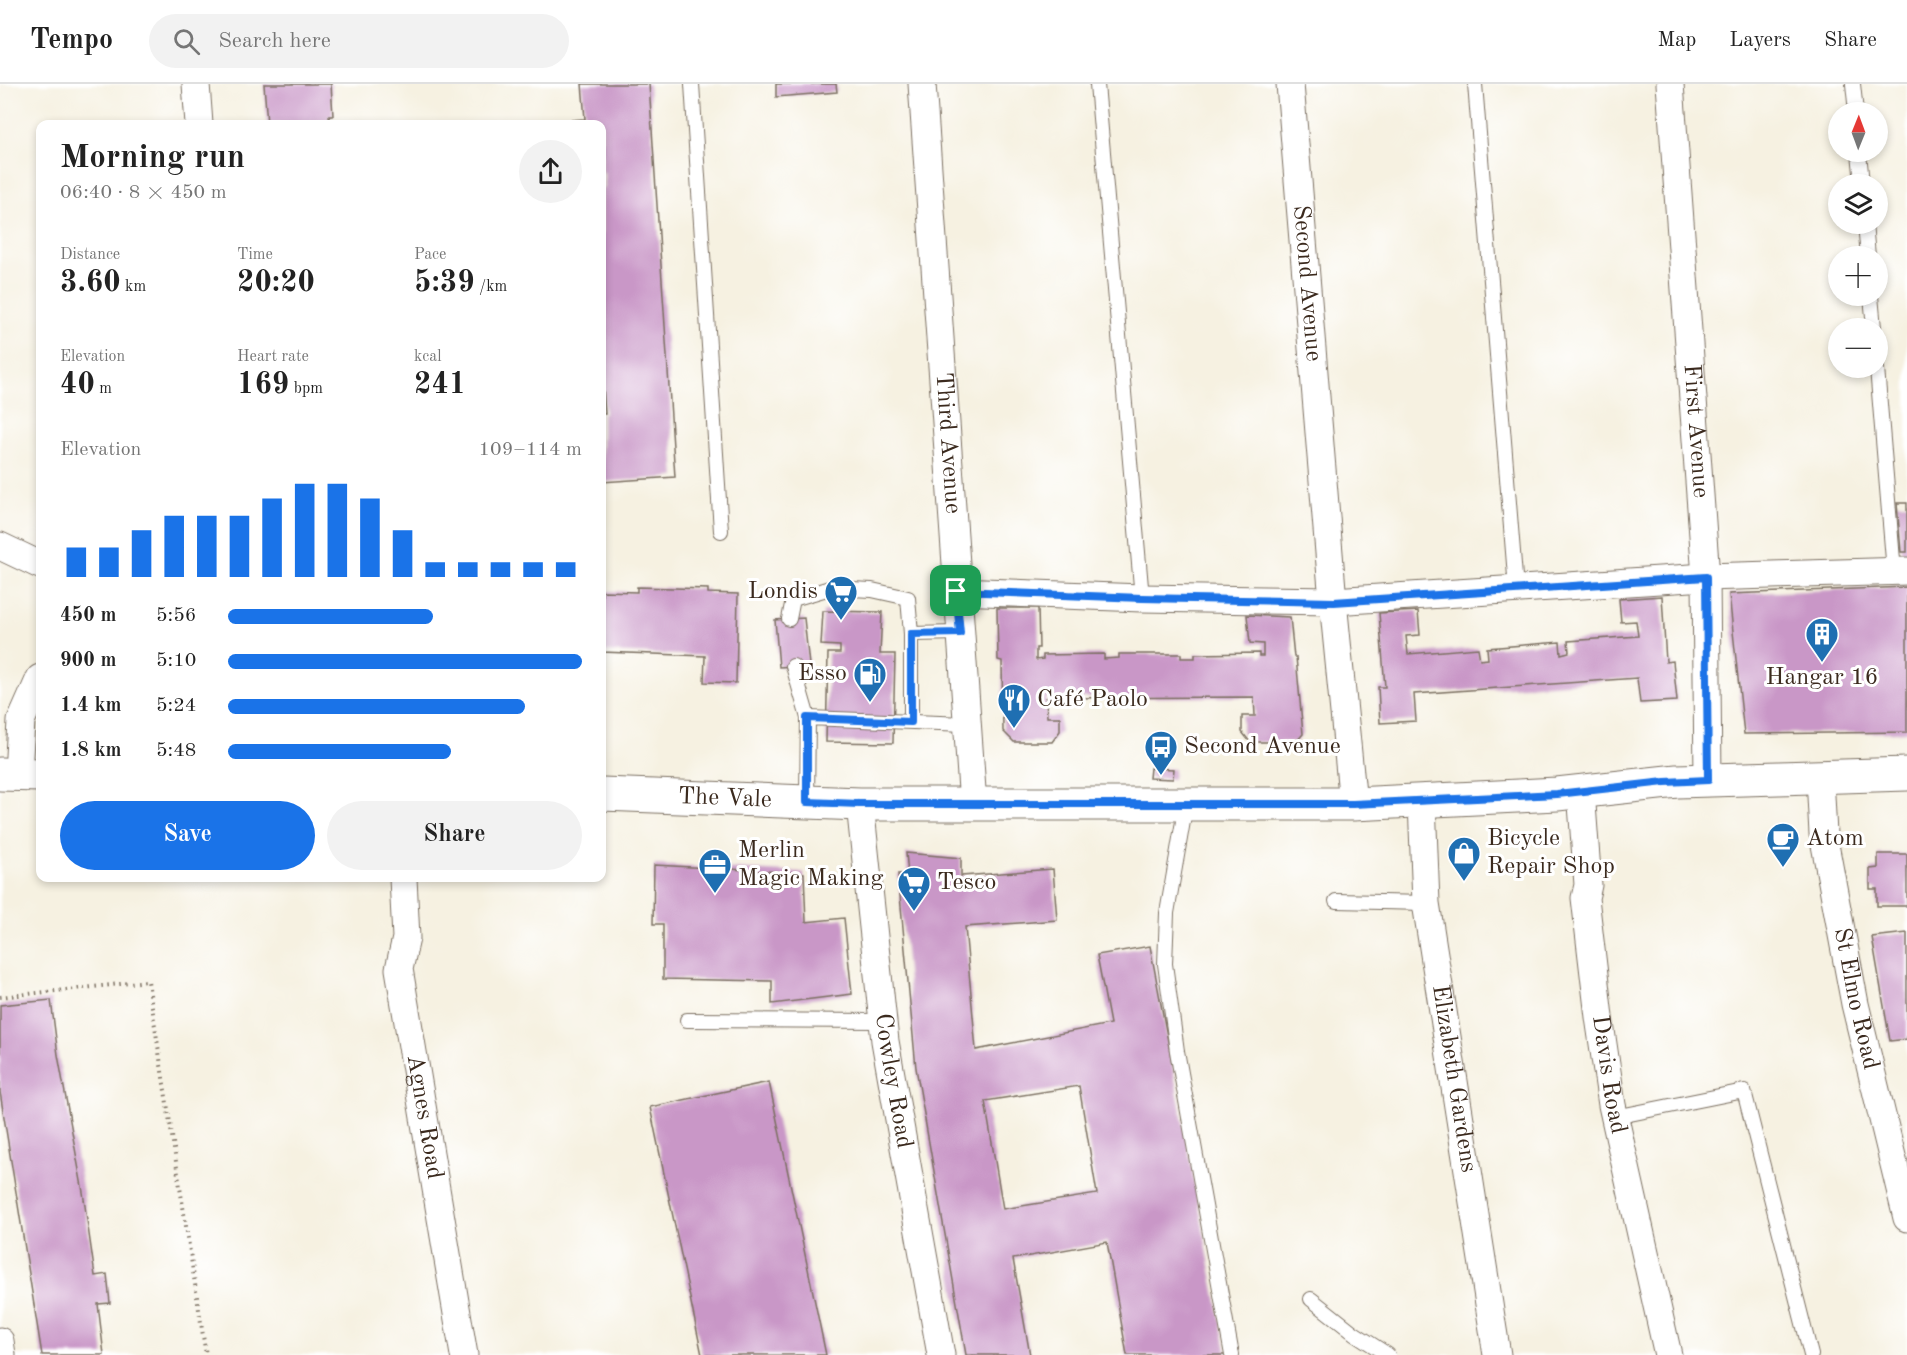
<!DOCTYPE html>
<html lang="en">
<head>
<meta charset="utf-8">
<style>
  :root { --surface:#fff; --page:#f2f2f2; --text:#222; --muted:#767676; --line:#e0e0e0; --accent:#1a73e8 }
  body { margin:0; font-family:"Old Standard TT",serif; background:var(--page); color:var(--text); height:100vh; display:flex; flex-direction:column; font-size:22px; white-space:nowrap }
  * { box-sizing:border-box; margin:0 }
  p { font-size:20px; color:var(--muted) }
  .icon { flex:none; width:33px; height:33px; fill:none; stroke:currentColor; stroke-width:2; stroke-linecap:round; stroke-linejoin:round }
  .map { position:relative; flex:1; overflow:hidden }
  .drawer { position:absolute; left:36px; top:36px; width:570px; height:762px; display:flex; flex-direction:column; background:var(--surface); border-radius:12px; box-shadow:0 3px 9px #0003 }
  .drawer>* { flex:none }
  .needle { width:39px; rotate:1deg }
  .fabs { position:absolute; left:1828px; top:18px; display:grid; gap:12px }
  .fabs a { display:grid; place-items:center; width:60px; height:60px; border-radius:50%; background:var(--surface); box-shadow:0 3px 9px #0003; font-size:30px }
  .pin { position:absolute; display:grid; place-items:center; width:51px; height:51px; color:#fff; margin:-26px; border-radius:12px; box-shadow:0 3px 9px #0006 }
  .round { display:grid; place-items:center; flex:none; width:63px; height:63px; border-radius:32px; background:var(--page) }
  .head { display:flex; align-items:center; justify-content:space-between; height:102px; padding:0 24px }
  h1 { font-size:33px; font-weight:700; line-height:45px }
  .stats { display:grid; grid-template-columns:repeat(3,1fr); gap:9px; height:102px; padding:6px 24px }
  .stats div { display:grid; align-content:center }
  .stats b { font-size:30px; font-weight:700 }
  .stats small { font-size:16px; font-weight:400 }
  .stats p { font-size:16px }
  .chart { height:168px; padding:12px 24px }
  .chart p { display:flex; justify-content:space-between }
  .chart svg { width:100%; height:108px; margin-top:6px; stroke:var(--accent); stroke-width:6 }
  .primary-button { display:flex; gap:12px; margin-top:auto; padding:12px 24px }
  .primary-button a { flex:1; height:69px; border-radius:36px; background:var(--accent); color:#fff; font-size:24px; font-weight:700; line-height:69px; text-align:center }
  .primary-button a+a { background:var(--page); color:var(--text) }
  ul { padding:0 24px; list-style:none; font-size:20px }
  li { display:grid; grid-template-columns:96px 72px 1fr; align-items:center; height:45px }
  li i { height:15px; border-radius:8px; background:var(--accent) }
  header { display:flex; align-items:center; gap:36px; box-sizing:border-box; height:84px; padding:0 30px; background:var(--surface); border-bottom:2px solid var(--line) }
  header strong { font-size:28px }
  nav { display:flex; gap:33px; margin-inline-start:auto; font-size:21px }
  .search { width:420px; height:54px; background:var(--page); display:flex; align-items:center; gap:15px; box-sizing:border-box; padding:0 21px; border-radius:33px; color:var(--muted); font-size:22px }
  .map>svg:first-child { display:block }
  .building { fill:#c997c7; fill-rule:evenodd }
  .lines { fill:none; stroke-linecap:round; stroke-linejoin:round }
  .service-casing { stroke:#7c7062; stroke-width:16 }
  .minor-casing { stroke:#7c7062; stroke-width:29 }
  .primary-casing { stroke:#7c7062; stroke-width:35 }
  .path { stroke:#7c7062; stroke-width:4; stroke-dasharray:1.5 4.5; stroke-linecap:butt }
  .service { stroke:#fff; stroke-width:14 }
  .minor { stroke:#fff; stroke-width:27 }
  .primary { stroke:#fff; stroke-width:33 }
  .route-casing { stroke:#fff; stroke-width:12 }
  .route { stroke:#1a73e8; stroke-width:8 }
  .labels { text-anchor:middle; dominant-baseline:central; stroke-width:6; stroke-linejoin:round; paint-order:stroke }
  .street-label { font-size:24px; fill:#3b2a1e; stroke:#fff }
  .poi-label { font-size:24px; fill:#3b2a1e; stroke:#fff; text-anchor:start }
</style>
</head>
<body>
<header>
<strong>Tempo</strong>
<div class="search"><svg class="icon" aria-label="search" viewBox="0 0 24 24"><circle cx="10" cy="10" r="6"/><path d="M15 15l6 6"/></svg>Search here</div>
<nav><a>Map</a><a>Layers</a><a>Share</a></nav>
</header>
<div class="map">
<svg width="1907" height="1271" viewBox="0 0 1907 1271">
  <rect width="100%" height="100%" fill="#fff"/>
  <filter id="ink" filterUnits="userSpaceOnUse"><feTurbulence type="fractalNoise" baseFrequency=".0167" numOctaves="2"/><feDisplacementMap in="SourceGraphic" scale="12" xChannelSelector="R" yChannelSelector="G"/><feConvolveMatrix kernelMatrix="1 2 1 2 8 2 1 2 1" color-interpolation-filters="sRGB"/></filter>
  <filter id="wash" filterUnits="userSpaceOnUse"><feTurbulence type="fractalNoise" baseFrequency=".008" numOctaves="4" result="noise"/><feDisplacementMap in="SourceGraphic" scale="24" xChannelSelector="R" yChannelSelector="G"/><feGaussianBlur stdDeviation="1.35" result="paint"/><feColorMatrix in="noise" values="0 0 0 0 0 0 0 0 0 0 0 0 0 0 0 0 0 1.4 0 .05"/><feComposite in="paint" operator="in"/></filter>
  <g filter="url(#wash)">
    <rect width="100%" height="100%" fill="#f6f1e1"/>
    <g id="blocks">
      <path class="building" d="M264,0H331L333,32H329L330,40H267Z
        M582,0H649L675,393L602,398V330H605L602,289V105L605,104L604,88H602V40H524V39L585,35Z
        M776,0H836L837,8L776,13Z
        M1897,419H1907V468H1901Z
        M637,503L708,505V509L738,510L736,599L704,598L705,572L602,568V507L637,508Z
        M1907,503V648L1744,650L1729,510Z
        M1662,512L1666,578L1673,577L1677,617L1640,619L1637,594L1414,610L1416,637L1380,639L1378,603H1385L1379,529L1418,527L1420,551L1406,552L1408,570L1478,564L1480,576L1488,575L1487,564L1560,558L1561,570L1569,568L1568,557L1638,552L1636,537L1621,538L1619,515Z
        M997,524H1038L1039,564H1036V576L1043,575V571L1104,570V575L1119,574V570H1181V574H1195V570L1259,569V572H1263V560L1250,559L1247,531L1290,533L1294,573H1296L1303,650L1296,658H1250L1242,648V632H1255L1254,613L1046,614L1047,633H1060V647L1052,658H1014L1003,647L1002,577L998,576Z
        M823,527L882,528L880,570H895L893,659L826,658L828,569H840V562L821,561Z
        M804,534L809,581L779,583L775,536Z
        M1150,684L1174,685L1173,695L1149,694Z
        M906,769L961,774V792L1053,785L1057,836L965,843L976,966L1110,940L1097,871L1150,862L1227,1271H1127L1107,1158L1013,1175L1030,1271H966L916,984L898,790H908ZM1079,1002L1097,1110L1003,1125L985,1017Z
        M1878,770H1907V822H1877V805H1870V785L1878,784Z
        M654,781L804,789L806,838L844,834L852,910L772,920V897L663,895V840H653Z
        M1907,849V955L1890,957L1872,853Z
        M51,916L58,971L83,1108L95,1192L107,1190L110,1219L98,1220L104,1271H42L0,1008V921Z
        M769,998L826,1271H702L650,1023Z"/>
    </g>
  </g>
  <g filter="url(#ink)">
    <use href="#blocks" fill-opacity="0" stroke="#7c7062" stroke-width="1.5"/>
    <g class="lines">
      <defs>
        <path id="service" d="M692,0L721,447
          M1097,0L1142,514
          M1475,0L1516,505
          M1853,0L1856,28
          M1859,68L1862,100
          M1865,140L1868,172
          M1871,212L1874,244
          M1877,284L1894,488
          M789,535L793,515L830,504L872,506L908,514L911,550
          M793,582L808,634
          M911,638V550L960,549
          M807,718L808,634L966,640
          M1186,720L1167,829L1165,880L1177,967L1232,1271
          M1336,817L1426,819
          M687,936L883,937
          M1615,1033L1744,1007L1811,1271
          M1311,1215L1354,1249L1388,1271"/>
        <g id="minor">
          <path d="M196,0L199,40"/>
          <path id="s1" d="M922,0L973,720"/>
          <path id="s2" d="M1290,0L1333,517L1353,720"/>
          <path id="s3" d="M1670,0L1706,493L1708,696"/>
          <path d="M0,462L40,481"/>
          <path d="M956,507L1142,514L1333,517L1706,493L1907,487"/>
          <path d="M18,690L21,637L40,594"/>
          <path id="s4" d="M1820,693L1823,750L1855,920L1907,1134"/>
          <path id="s5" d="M1581,707L1588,801L1585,814L1599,933L1612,1021L1668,1271"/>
          <path id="s6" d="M1422,718L1426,819L1497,1271"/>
          <path id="s7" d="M860,720L885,957L941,1271"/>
          <path id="s8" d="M403,794L406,854L399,885L464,1271"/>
          <path d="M0,1257L2,1271"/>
        </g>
        <g id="primary">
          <path d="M0,690L40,691"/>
          <path id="s9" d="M602,710L860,720H1353L1557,710L1677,697L1907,690"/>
        </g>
      </defs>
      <use href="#service" class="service-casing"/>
      <use href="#minor" class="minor-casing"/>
      <use href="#primary" class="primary-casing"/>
      <path class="path" d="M0,913L148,897L206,1271"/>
      <use href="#service" class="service"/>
      <use href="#minor" class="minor"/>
      <use href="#primary" class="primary"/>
    </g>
  </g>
  <g class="lines" filter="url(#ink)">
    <defs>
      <path id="route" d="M1706,493L1708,696L1665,698L1557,710L1353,720H860L807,718V634L911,638V550L960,549L956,507L1142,514L1334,518Z"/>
    </defs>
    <use href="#route" class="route-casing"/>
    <use href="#route" class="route"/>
  </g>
  <defs>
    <symbol id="supermarket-pin" viewBox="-11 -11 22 30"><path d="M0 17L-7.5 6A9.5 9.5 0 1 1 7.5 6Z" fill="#1f6fb2" stroke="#fff"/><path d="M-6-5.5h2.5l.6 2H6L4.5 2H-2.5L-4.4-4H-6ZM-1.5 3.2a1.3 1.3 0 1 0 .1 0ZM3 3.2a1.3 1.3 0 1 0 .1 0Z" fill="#fff"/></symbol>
    <symbol id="building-pin" viewBox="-11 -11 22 30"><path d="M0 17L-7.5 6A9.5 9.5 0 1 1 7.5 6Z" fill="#1f6fb2" stroke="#fff"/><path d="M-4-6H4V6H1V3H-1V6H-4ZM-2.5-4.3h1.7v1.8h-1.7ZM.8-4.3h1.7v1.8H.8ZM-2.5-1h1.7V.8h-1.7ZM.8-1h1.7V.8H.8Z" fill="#fff"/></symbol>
    <symbol id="fuel-pin" viewBox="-11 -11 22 30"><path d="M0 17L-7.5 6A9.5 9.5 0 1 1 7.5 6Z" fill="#1f6fb2" stroke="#fff"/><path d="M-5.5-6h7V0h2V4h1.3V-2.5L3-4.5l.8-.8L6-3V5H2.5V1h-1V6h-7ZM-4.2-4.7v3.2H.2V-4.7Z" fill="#fff"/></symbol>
    <symbol id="restaurant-pin" viewBox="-11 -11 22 30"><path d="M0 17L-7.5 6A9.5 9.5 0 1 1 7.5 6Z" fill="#1f6fb2" stroke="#fff"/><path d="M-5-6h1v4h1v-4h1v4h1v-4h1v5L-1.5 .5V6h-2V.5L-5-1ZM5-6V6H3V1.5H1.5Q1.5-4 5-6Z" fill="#fff"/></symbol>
    <symbol id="bus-pin" viewBox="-11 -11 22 30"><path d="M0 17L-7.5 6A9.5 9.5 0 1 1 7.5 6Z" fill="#1f6fb2" stroke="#fff"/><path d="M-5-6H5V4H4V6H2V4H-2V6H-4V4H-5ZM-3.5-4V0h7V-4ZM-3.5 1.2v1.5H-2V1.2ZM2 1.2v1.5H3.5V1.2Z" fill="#fff"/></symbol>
    <symbol id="cafe-pin" viewBox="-11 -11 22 30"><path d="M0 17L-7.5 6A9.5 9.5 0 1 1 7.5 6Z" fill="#1f6fb2" stroke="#fff"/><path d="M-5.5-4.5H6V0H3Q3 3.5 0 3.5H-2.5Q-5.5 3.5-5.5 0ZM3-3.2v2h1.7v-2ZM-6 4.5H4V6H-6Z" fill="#fff"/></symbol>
    <symbol id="shop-pin" viewBox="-11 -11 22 30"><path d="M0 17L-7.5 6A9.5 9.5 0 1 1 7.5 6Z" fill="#1f6fb2" stroke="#fff"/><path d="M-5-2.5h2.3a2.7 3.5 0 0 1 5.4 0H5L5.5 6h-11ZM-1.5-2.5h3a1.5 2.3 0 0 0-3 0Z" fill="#fff"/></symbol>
    <symbol id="office-pin" viewBox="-11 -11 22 30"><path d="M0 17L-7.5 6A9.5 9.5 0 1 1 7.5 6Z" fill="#1f6fb2" stroke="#fff"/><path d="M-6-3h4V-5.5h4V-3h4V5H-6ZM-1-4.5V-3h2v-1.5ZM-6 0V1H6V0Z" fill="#fff"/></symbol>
  </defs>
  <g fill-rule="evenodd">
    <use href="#supermarket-pin" x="822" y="489" width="38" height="52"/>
    <use href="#building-pin" x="1803" y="531" width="38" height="52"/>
    <use href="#fuel-pin" x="851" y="571" width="38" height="52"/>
    <use href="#restaurant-pin" x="995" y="597" width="38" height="52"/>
    <use href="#bus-pin" x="1142" y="644" width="38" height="52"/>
    <use href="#cafe-pin" x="1764" y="736" width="38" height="52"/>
    <use href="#shop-pin" x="1445" y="750" width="38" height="52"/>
    <use href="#office-pin" x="696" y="762" width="38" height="52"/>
    <use href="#supermarket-pin" x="895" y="780" width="38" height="52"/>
  </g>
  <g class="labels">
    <g class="street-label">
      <text stroke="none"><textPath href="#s2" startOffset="200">Second Avenue</textPath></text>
      <text stroke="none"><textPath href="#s3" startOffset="348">First Avenue</textPath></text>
      <text stroke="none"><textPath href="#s1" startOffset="360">Third Avenue</textPath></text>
      <text stroke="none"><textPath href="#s9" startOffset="123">The Vale</textPath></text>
      <text stroke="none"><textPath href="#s4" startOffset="225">St Elmo Road</textPath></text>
      <text stroke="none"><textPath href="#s5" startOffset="286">Davis Road</textPath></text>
      <text stroke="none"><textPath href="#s6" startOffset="279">Elizabeth Gardens</textPath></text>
      <text stroke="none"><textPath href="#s7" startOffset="279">Cowley Road</textPath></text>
      <text stroke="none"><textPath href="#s8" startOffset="242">Agnes Road</textPath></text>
    </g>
    <g class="poi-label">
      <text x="818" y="508" text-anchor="end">Londis</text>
      <text x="847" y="590" text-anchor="end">Esso</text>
      <text x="1822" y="594" text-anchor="middle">Hangar 16</text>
      <text x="1037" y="616">Café Paolo</text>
      <text x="1184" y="663">Second Avenue</text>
      <text x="1487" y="755">Bicycle<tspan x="1487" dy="28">Repair Shop</tspan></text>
      <text x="1806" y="755">Atom</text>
      <text x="738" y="767">Merlin<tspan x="738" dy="28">Magic Making</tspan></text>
      <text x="937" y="799">Tesco</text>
    </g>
  </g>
</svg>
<div class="fabs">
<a><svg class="needle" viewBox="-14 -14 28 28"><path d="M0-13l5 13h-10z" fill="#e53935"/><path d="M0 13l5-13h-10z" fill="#767676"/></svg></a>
<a><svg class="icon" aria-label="layers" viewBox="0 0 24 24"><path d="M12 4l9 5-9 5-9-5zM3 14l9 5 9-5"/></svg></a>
<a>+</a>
<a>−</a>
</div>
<div class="pin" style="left:956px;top:507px;background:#1e9e55"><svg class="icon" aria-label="arrive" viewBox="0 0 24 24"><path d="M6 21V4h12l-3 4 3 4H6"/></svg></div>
<section class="drawer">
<div class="head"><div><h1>Morning run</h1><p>06:40 · 8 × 450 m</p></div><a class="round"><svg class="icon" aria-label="share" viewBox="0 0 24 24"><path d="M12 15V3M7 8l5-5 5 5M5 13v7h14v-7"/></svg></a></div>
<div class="stats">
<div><p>Distance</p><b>3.60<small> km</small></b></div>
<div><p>Time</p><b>20:20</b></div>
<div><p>Pace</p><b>5:39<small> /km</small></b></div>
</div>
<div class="stats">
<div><p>Elevation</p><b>40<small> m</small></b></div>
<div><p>Heart rate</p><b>169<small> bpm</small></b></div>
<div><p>kcal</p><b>241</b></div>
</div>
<div class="chart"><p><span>Elevation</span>109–114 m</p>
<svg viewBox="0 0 160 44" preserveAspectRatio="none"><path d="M5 44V32M15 44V32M25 44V25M35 44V19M45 44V19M55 44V19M65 44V12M75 44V6M85 44V6M95 44V12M105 44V25M115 44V38M125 44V38M135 44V38M145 44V38M155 44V38"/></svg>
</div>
<ul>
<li><b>450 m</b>5:56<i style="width:58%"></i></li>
<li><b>900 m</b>5:10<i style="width:100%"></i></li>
<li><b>1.4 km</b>5:24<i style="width:84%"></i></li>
<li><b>1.8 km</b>5:48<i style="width:63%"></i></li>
</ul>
<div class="primary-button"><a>Save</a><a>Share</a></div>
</section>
</div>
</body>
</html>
